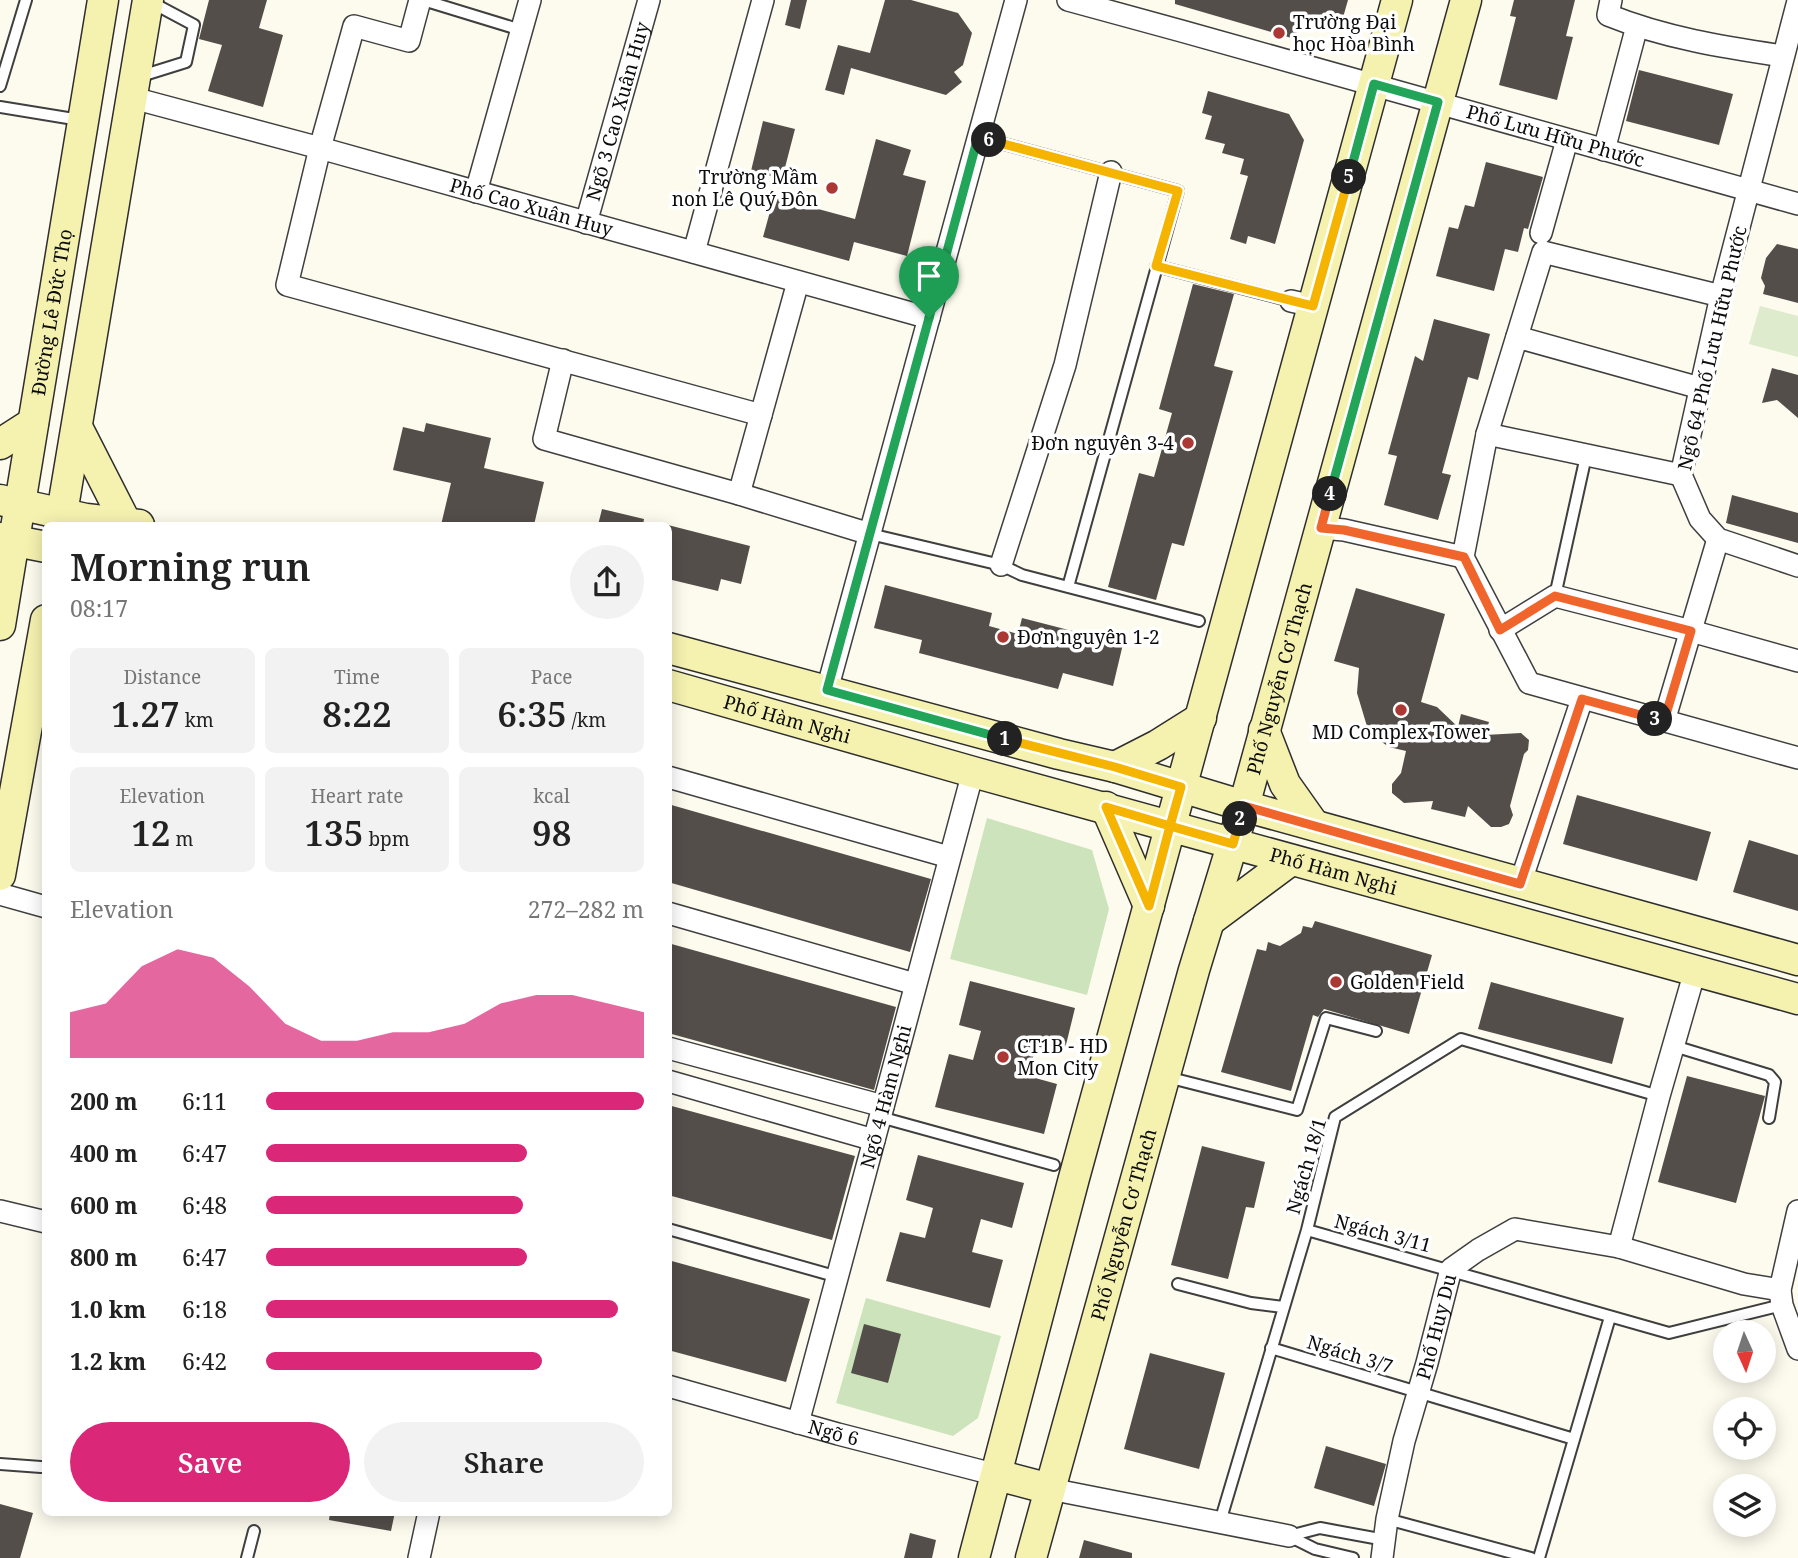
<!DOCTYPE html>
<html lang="en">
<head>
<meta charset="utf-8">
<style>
  :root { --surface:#fff; --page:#f2f2f2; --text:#222; --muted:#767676; --accent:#db2777 }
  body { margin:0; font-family:"Noto Serif",serif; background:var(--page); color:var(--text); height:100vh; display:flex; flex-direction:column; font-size:26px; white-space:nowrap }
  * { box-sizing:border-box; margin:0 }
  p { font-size:23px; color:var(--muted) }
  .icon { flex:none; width:38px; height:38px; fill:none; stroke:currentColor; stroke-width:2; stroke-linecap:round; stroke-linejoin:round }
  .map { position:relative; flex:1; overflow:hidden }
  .sheet { position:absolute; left:42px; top:522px; width:630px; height:994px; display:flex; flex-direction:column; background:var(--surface); border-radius:10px; box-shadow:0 4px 18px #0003 }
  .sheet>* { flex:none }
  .needle { width:46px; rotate:177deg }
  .fabs { position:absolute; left:1713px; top:1320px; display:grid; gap:14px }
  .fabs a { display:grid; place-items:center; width:63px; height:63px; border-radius:50%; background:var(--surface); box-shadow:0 4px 18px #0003; font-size:35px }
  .pin { position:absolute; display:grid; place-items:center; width:60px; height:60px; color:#fff; margin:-72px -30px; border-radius:50% 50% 50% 0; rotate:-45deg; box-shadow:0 0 7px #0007 }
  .pin .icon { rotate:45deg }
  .km { position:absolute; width:35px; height:35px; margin:-18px; border-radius:50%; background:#222; color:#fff; font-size:19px; line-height:35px; text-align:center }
  .round { display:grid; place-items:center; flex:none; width:74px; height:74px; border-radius:37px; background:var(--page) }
  .head { display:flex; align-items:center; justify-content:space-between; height:119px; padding:0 28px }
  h1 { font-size:38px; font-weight:600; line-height:52px }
  .metrics { display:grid; grid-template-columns:repeat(3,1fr); gap:10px; height:119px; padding:7px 28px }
  .metrics div { display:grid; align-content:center; border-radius:10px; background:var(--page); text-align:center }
  .metrics b { font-size:35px; font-weight:600 }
  .metrics small { font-size:19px; font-weight:400 }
  .metrics p { font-size:19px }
  .chart { height:196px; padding:14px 28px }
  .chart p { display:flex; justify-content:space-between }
  .chart svg { width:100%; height:126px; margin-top:7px; fill:var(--accent); opacity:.7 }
  .action { display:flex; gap:14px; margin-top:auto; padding:14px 28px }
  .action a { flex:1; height:80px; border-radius:42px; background:var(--accent); color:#fff; font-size:28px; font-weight:600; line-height:80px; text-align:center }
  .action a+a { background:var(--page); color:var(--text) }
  ul { padding:0 28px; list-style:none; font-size:23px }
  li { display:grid; grid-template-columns:112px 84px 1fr; align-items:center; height:52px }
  li i { height:18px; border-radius:9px; background:var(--accent) }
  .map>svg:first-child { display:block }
  .green { fill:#cde3bb }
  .pitch { fill:#deebcc }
  .building { fill:#534e4a }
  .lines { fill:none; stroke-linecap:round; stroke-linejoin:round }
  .lane-casing { stroke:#3f3f3f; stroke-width:14 }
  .street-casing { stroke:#3f3f3f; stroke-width:24 }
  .secondary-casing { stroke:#2e2e2e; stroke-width:33 }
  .lane { stroke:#fff; stroke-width:10 }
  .street { stroke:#fff; stroke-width:21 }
  .secondary { stroke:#f5f2b0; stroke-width:30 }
  .split-1-casing { stroke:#fff; stroke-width:14 }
  .split-2-casing { stroke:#fff; stroke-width:14 }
  .split-3-casing { stroke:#fff; stroke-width:14 }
  .split-4-casing { stroke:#fff; stroke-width:14 }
  .split-5-casing { stroke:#fff; stroke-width:14 }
  .split-6-casing { stroke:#fff; stroke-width:14 }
  .split-7-casing { stroke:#fff; stroke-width:14 }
  .split-1 { stroke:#22a559; stroke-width:9 }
  .split-2 { stroke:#f5b400; stroke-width:9 }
  .split-3 { stroke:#f0652b; stroke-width:9 }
  .split-4 { stroke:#f0652b; stroke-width:9 }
  .split-5 { stroke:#22a559; stroke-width:9 }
  .split-6 { stroke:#f5b400; stroke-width:9 }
  .split-7 { stroke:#22a559; stroke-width:9 }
  .poi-dot { fill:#ab3835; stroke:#fff; stroke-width:2.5 }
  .labels { text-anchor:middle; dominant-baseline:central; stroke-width:7; stroke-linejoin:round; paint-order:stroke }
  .poi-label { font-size:19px; fill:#0c0c0c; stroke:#fff; text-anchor:start }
  .street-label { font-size:19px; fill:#0c0c0c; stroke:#fff }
</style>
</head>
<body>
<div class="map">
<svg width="1798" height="1558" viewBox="0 0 1798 1558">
  <rect width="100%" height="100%" fill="#fdfbee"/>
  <path class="green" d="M987,818L1092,850L1109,909L1087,995L950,959Z
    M866,1298L1001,1336L978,1418L953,1436L836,1403Z"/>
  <path class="pitch" d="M1760,306L1798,316V357L1749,344Z"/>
  <path class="building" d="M209,0H267L259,28L283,35L263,107L208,91L222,45L199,39Z
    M791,0H807L800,29L785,25Z
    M885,0H911L958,13L972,33L963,65L954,72L962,82L946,95L851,68L844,95L825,90L838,45L870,53Z
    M1175,0H1348L1342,21L1327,17L1325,27L1300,21L1295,39L1175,4Z
    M1514,0H1575L1566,36L1573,37L1557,100L1499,85L1516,17L1510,16Z
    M1639,70L1733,94L1719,145L1626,121Z
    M1208,91L1289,114L1304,140L1275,244L1248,236L1246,244L1230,239L1248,176L1240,174L1244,159L1222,153L1225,144L1205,139L1212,116L1202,113Z
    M763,121L795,129L782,179L751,171Z
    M876,139L911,150L903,175L926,181L907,256L854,242L849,261L763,237L774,197L855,219Z
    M1486,162L1543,177L1528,229L1524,228L1518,252L1505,249L1494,291L1436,276L1449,227L1458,229L1465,205L1474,207Z
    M1777,244L1798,249V303L1763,294L1765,286L1761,278L1766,258Z
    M1193,284L1234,294L1214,366L1233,371L1184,546L1172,543L1156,600L1108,587L1139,473L1154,477L1172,413L1159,409Z
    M1434,319L1490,334L1478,380L1468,377L1442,473L1451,475L1438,520L1384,505L1397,456L1388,454L1415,356L1423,361Z
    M1772,368L1798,375V418L1777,400L1762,403Z
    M426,423L491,438L484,468L544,482L534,525H441L451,483L393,470L403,427L424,432Z
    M1732,495L1798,513V543L1726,523Z
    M602,509L644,519L643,525H598Z
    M668,525L750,546L741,584L721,579L718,591L668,579Z
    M885,585L992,613L989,626L1018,634L1022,618L1123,644L1113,686L1063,673L1058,689L919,653L922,640L874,628Z
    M1356,588L1445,614L1421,702L1437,707L1458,727L1461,714L1489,722L1485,735L1521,733L1529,740L1528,750L1524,754L1510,806L1513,815L1509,824L1501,827H1491L1468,806L1465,817L1431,809L1433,801L1404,803L1392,793V784L1401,773L1406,751L1389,747L1369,733L1357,693L1359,668L1334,661Z
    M1577,795L1711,832L1697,881L1563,844Z
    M668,804L931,879L910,952L668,882Z
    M1749,840L1798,855V911L1733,892Z
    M1315,921L1432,955L1409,1034L1324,1009L1318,1017L1313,1015L1291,1091L1221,1072L1257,949L1266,951L1268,942L1280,946L1301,933L1303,926L1312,928Z
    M668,943L896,1007L874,1090L668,1033Z
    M970,981L1075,1008L1064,1053L1036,1046L1028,1076L1057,1084L1044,1134L935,1107L949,1054L973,1060L981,1031L959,1025Z
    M1491,982L1624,1018L1612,1064L1478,1029Z
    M1687,1076L1765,1096L1736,1203L1658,1182Z
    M668,1105L855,1156L832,1240L668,1195Z
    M1202,1146L1265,1162L1254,1208L1246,1207L1228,1279L1171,1265Z
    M918,1155L1024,1183L1012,1228L981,1219L972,1252L1003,1260L990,1308L886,1281L900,1232L925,1238L933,1208L906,1200Z
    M668,1260L810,1299L786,1382L668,1350Z
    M864,1324L901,1334L888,1383L851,1373Z
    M1150,1353L1225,1373L1199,1469L1124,1449Z
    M1326,1446L1386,1464L1374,1506L1314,1488Z
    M0,1504L33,1513L20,1558H0Z
    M330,1512H395L391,1531L329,1520Z
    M910,1533L936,1540L932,1558H904Z
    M1084,1540L1132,1553V1558H1079Z"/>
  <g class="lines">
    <defs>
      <path id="lane" d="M423,0L521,30
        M138,77L186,62L194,25L149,1
        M0,86L26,0
        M0,107L80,120
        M1156,266L1291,301
        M870,534L1001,565L1022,575L1068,587L1178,191L978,137
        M1068,587L1199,621
        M1555,596L1586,456
        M1674,1046L1769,1075L1775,1082L1769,1118
        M1167,1077L1297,1110L1326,1018L1376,1031
        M880,1117L1054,1165
        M668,1229L838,1277
        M1307,1230L1669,1333L1782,1305
        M1178,1284L1251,1303L1283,1307
        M1271,1348L1574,1439
        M0,1464L41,1467
        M1387,1519L1531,1558
        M1220,1522L1307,1230L1335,1117L1461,1039L1659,1096
        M1289,1536L1320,1528L1385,1540
        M1289,1536L1315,1549L1353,1558
        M247,1558L254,1531
        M1539,1558L1610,1317"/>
      <g id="street">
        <path d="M420,0L409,41L354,26L320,148L287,285L761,415"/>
        <path id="s1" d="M1068,0C1312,66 1555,136 1798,204"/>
        <path d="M1611,0L1608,15C1665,38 1723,47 1783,56"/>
        <path d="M1798,1L1721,296L1681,475L1700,519L1718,539L1798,566"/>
        <path id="s2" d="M133,98L320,148L929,318"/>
        <path d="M1604,150L1637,26"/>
        <path d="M476,192L530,0"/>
        <path id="s3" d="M586,223L649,0"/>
        <path d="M1541,233L1567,140"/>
        <path d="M694,252L763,0"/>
        <path d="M1721,296L1543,252L1487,434L1463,557L1529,683L1798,758"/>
        <path d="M1291,301L1313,306"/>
        <path d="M1517,337L1700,388"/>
        <path d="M563,360L544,439L739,494L870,534"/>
        <path d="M1487,434L1681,475"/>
        <path d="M739,494L798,282"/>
        <path d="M1321,528L1344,530L1463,557"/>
        <path d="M1001,565L1065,365L1111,172"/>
        <path d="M1500,630L1555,596L1691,631L1798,661"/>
        <path d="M827,690L1016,0"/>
        <path d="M1664,721L1718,539"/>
        <path d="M668,777L949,857"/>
        <path d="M1520,884L1582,699"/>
        <path d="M0,894L46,907"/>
        <path d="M668,913L915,984"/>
        <path d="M668,1048L883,1106"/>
        <path d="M668,1081L874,1140"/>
        <path d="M0,1211L46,1222"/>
        <path d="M1798,1211L1780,1290L1782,1305L1798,1349"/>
        <path d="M1619,1247L1659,1096L1695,971"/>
        <path id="s4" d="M668,1386L838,1434L997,1475"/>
        <path id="s5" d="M798,1423L973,772"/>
        <path d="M1050,1489L1289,1536"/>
        <path d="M419,1558L429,1512"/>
        <path id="s6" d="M1382,1558L1387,1519L1404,1441L1427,1363L1451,1269L1478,1250L1515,1229L1619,1247L1744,1284L1780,1290"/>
      </g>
      <g id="secondary">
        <path d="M77,427L126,523"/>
        <path d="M0,444L33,423"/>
        <path d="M0,500L86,519L139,525"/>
        <path d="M60,525L148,0"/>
        <path d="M0,538L46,547"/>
        <path id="s7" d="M0,625L103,0"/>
        <path d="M668,648L1059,754L1115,767L1244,806L1798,960"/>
        <path id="s8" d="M668,685L973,772L1798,999"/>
        <path d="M1264,730L1285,784L1314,825"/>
        <path d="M1115,767L1158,745L1201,718"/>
        <path d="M1106,807L1149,906"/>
        <path d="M0,875L46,620"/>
        <path d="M1209,921L1291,860"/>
        <path d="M997,1475L1050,1489"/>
        <path d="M974,1558L1074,1178L1397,0"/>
        <path id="s9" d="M1031,1558L1194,970L1244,806L1466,0"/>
      </g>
    </defs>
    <use href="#lane" class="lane-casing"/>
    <use href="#street" class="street-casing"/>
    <use href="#secondary" class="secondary-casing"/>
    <use href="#lane" class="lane"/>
    <use href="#street" class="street"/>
    <use href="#secondary" class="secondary"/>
  </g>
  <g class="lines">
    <defs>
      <path id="split-1" d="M929,318L827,690L1005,739"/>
      <path id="split-2" d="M1005,739L1115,767L1181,787L1170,826L1106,807L1149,906L1170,826L1233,844L1240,819"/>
      <path id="split-3" d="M1240,819L1244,806L1520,884L1582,699L1655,719"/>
      <path id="split-4" d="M1330,494L1321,528L1344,530L1464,557L1500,630L1555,596L1691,631L1664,721L1655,719"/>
      <path id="split-5" d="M1330,494L1438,102L1374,84L1349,177"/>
      <path id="split-6" d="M989,140L1178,191L1156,266L1313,306L1349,177"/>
      <path id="split-7" d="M929,318L978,137L989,140"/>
    </defs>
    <use href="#split-1" class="split-1-casing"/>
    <use href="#split-2" class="split-2-casing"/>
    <use href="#split-3" class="split-3-casing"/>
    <use href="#split-4" class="split-4-casing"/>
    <use href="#split-5" class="split-5-casing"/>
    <use href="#split-6" class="split-6-casing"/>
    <use href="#split-7" class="split-7-casing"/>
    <use href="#split-1" class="split-1"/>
    <use href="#split-2" class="split-2"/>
    <use href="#split-3" class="split-3"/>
    <use href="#split-4" class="split-4"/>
    <use href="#split-5" class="split-5"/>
    <use href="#split-6" class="split-6"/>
    <use href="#split-7" class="split-7"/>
  </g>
  <g class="poi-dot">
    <circle cx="1279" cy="33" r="7"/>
    <circle cx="832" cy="188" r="7"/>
    <circle cx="1188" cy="443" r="7"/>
    <circle cx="1003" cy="637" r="7"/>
    <circle cx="1401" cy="710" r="7"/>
    <circle cx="1336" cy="982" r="7"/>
    <circle cx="1003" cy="1057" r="7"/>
  </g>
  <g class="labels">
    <g class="poi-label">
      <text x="1293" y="22">Trường Đại<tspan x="1293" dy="22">học Hòa Bình</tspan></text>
      <text x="818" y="177" text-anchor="end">Trường Mầm<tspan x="818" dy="22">non Lê Quý Đôn</tspan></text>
      <text x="1174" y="443" text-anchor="end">Đơn nguyên 3-4</text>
      <text x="1017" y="637">Đơn nguyên 1-2</text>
      <text x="1401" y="732" text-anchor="middle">MD Complex Tower</text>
      <text x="1350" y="982">Golden Field</text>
      <text x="1017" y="1046">CT1B - HD<tspan x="1017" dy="22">Mon City</tspan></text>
    </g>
    <g class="street-label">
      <text stroke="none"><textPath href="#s3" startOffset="116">Ngõ 3 Cao Xuân Huy</textPath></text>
      <text stroke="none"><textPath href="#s1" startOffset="506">Phố Lưu Hữu Phước</textPath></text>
      <text stroke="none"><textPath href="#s2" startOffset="413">Phố Cao Xuân Huy</textPath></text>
      <text stroke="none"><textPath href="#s7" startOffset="317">Đường Lê Đức Thọ</textPath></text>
      <text transform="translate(1712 348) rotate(-77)">Ngõ 64 Phố Lưu Hữu Phước</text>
      <text stroke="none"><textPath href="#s9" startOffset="914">Phố Nguyễn Cơ Thạch</textPath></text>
      <text stroke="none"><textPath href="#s8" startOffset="124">Phố Hàm Nghi</textPath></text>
      <text stroke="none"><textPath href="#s8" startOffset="691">Phố Hàm Nghi</textPath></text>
      <text stroke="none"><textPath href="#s5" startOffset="338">Ngõ 4 Hàm Nghi</textPath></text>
      <text transform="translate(1306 1166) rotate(-74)">Ngách 18/1</text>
      <text stroke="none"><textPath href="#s9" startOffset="346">Phố Nguyễn Cơ Thạch</textPath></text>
      <text transform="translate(1383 1233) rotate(15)">Ngách 3/11</text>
      <text stroke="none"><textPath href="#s6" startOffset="238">Phố Huy Du</textPath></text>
      <text transform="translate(1350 1354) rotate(17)">Ngách 3/7</text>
      <text stroke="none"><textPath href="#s4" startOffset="172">Ngõ 6</textPath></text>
    </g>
  </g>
</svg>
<div class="fabs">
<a><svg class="needle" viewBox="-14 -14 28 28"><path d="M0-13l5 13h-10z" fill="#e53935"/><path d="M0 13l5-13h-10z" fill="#767676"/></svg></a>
<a><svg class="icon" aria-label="locate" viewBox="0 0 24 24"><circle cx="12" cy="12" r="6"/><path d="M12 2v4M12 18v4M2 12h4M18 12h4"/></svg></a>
<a><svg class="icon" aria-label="layers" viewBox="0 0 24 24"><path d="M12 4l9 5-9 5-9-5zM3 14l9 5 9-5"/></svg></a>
</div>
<div class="pin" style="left:929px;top:318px;background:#1e9e55"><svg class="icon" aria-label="arrive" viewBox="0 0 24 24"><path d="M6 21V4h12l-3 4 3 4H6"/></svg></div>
<b class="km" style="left:1005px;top:739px">1</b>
<b class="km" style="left:1240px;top:819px">2</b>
<b class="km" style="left:1655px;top:719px">3</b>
<b class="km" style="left:1330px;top:494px">4</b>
<b class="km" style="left:1349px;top:177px">5</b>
<b class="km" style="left:989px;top:140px">6</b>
<section class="sheet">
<div class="head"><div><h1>Morning run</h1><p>08:17</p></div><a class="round"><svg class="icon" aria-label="share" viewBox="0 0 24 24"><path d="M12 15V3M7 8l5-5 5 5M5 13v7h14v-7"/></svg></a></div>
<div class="metrics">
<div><p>Distance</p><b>1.27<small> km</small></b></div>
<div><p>Time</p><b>8:22</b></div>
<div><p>Pace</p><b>6:35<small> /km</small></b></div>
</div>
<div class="metrics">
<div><p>Elevation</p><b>12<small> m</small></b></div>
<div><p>Heart rate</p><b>135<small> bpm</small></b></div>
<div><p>kcal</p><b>98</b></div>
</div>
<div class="chart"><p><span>Elevation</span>272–282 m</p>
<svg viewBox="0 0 160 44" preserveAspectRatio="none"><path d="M0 44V28L10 25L20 12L30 6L40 9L50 19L60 32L70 38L80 38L90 35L100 35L110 32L120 25L130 22L140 22L150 25L160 28V44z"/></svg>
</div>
<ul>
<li><b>200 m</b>6:11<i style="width:100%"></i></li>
<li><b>400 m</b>6:47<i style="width:69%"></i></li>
<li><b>600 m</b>6:48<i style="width:68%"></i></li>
<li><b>800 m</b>6:47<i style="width:69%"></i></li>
<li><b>1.0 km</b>6:18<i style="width:93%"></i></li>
<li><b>1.2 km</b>6:42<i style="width:73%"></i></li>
</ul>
<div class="action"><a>Save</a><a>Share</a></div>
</section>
</div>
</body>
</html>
